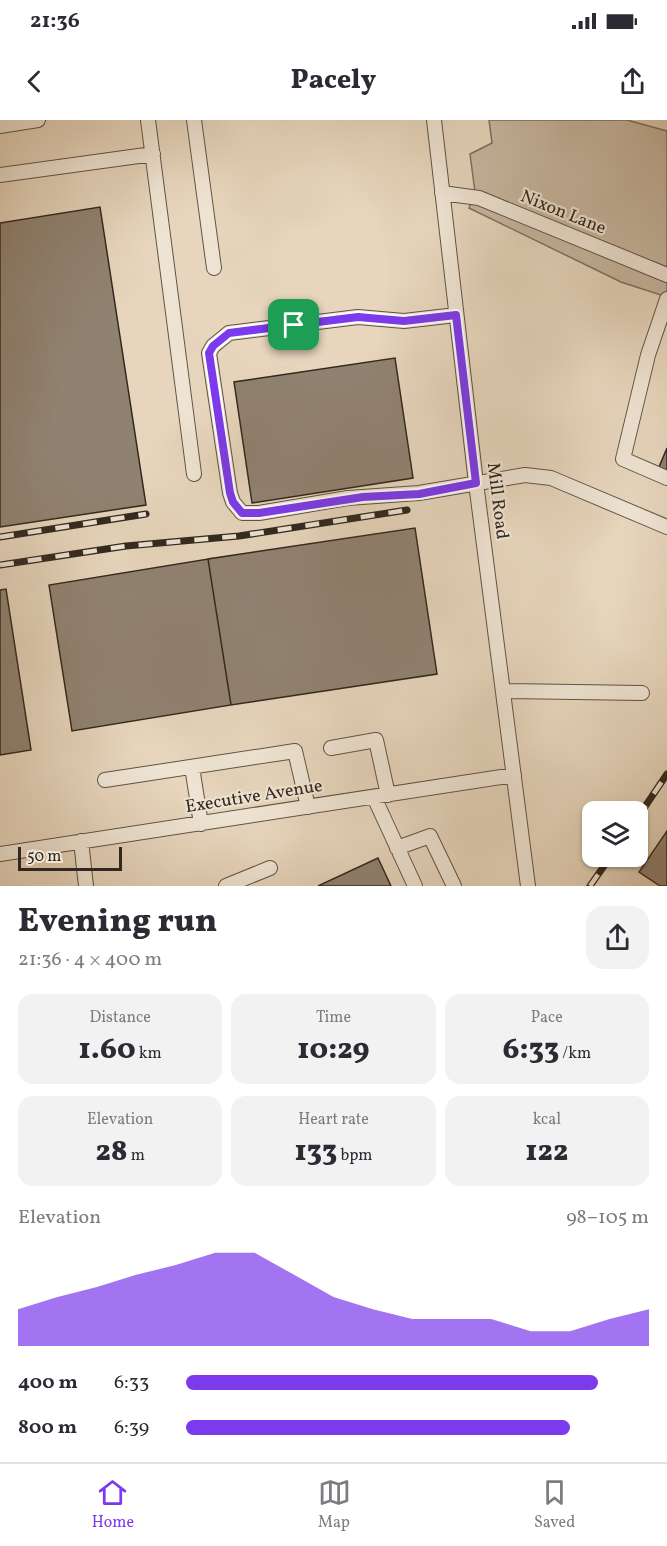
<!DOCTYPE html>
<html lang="en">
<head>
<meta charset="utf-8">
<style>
  :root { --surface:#fff; --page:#f2f2f3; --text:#2b2b33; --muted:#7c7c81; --line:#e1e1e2; --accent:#7c3aed }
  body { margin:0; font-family:Vollkorn,serif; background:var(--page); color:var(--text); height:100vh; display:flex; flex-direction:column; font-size:22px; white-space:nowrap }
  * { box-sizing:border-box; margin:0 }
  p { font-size:20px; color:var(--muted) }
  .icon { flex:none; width:33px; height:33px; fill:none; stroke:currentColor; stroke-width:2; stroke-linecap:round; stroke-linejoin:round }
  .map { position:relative; height:766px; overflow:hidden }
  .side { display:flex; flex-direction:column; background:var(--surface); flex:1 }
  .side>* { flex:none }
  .fabs { position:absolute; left:582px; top:681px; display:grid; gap:12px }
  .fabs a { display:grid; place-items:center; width:66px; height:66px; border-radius:12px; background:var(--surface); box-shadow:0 2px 4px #0004; font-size:30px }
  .scale { position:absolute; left:18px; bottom:15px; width:104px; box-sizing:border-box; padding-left:6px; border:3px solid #32281f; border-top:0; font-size:16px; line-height:21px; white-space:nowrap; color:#32281f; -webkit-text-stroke:4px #efe4d4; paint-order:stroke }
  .pin { position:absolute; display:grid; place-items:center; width:51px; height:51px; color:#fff; margin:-26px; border-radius:12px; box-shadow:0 3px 9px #0006 }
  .round { display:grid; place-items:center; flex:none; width:63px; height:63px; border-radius:18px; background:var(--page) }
  .headline { display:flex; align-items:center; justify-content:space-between; height:102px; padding:0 18px }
  h1 { font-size:33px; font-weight:800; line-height:45px }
  .figures { display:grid; grid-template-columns:repeat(3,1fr); gap:9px; height:102px; padding:6px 18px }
  .figures div { display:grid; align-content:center; border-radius:15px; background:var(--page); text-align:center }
  .figures b { font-size:30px; font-weight:800 }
  .figures small { font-size:16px; font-weight:400 }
  .figures p { font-size:16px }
  .chart { height:168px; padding:12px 18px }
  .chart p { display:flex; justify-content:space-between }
  .chart svg { width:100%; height:108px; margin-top:6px; fill:var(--accent); opacity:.7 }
  ul { padding:0 18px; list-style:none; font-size:20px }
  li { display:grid; grid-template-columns:96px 72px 1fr; align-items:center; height:45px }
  li i { height:15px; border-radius:8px; background:var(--accent) }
  .status { display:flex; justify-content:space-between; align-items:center; height:42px; padding:0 30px; background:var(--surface); direction:ltr }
  .status svg { height:16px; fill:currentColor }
  header { display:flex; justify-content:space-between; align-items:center; height:78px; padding:0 18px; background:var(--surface); font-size:27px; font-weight:800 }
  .tab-bar { display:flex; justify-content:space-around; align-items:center; height:84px; border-top:2px solid var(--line); background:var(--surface); font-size:16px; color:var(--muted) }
  .tab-bar a { display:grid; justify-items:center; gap:3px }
  .tab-bar .current { color:var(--accent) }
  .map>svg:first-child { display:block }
  .green { fill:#c8b8a2; stroke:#7d7060; stroke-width:1.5 }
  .building { fill:#908271; stroke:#32281f; stroke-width:1.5 }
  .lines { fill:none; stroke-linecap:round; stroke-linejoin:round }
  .minor-casing { stroke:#5f5446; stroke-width:16 }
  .minor { stroke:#efe4d4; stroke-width:14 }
  .rail-casing { stroke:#32281f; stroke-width:7 }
  .rail { stroke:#efe4d4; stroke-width:4.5; stroke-dasharray:14; stroke-linecap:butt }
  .route-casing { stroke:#fff; stroke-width:12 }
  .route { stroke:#7c3aed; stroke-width:8 }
  .labels { text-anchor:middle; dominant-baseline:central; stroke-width:4.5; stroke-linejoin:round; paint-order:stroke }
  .street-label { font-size:18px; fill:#32281f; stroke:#efe4d4 }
</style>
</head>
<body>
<div class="status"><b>21:36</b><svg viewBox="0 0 49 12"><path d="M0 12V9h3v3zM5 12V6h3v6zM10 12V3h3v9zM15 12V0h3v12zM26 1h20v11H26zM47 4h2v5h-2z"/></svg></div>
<header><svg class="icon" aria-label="back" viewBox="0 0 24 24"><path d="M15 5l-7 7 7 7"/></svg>Pacely<svg class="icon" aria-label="share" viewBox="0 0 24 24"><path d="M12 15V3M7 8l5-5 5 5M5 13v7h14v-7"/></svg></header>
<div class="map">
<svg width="667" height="766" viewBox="0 0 667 766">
  <rect width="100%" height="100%" fill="#e7d6bd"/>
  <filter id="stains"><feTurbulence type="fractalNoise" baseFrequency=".00333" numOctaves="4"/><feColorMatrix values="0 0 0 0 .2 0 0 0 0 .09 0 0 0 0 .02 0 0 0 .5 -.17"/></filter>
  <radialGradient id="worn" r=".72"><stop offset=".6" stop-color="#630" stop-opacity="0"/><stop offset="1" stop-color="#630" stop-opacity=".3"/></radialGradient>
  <path class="green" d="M489,0H627L667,11V177L621,162L469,88L475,72L470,34L492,23Z"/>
  <path class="building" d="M100,87L146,385L0,407V103Z
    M395,238L413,358L252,383L234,262Z
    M667,328V351L659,347Z
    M415,408L437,554L231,585L208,439Z
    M208,439L231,585L72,611L49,465Z
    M6,469L31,630L0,635V470Z
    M667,711V766H660L639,752Z
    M378,738L391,766H318Z"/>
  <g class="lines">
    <defs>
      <path id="minor" d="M148,0L194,354
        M194,0L214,148
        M434,0L476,363L528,766
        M0,6L38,0
        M0,55L153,34
        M442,73L479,78L667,155
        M667,179L648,235L623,339L667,358
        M456,195L404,201L358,197L229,213L213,226L209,233L230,373L233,382L242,393H259L348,378L419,373L525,355L551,358L667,407
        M503,571L642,573
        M331,628L376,620L388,675
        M192,647L201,704
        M105,660L295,631L308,687
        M374,677L415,766
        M81,721L86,766
        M397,728L430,716L454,766
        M0,734L514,655
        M226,766L270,748"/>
    </defs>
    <use href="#minor" class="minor-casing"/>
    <use href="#minor" class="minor"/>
    <defs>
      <path id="rail" d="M0,417L146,394
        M0,445L126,426L239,416L407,390
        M638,697L667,654
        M590,766L611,736"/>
    </defs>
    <use href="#rail" class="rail-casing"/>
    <use href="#rail" class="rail"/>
  </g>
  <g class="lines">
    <defs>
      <path id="route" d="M456,195L476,363L419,374L363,377L259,393H242L233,382L230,373L209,233L213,226L229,213L358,197L404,201Z"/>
    </defs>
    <use href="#route" class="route-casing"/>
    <use href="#route" class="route"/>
  </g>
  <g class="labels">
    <g class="street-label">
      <text transform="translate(563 93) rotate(22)">Nixon Lane</text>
      <text transform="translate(497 381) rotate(83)">Mill Road</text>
      <text transform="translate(254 677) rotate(-9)">Executive Avenue</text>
    </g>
  </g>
  <rect width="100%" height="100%" filter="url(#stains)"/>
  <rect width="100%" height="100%" fill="url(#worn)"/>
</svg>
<div class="fabs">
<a><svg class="icon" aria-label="layers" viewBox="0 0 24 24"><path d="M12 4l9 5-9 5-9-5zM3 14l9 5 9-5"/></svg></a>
</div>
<div class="scale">50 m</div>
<div class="pin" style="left:294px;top:205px;background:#1e9e55"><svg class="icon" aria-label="arrive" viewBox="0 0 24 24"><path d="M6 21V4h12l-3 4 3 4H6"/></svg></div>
</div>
<section class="side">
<div class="headline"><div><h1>Evening run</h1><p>21:36 · 4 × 400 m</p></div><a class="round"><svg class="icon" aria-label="share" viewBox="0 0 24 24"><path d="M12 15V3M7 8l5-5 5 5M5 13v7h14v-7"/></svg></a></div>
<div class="figures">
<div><p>Distance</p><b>1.60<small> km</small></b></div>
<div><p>Time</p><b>10:29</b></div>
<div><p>Pace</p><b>6:33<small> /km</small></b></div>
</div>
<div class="figures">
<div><p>Elevation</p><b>28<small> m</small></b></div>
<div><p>Heart rate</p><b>133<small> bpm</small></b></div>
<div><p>kcal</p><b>122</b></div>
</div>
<div class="chart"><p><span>Elevation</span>98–105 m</p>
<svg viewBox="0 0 160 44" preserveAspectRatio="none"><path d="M0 44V29L10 24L20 20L30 15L40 11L50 6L60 6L70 15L80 24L90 29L100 33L110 33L120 33L130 38L140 38L150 33L160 29V44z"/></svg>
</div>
<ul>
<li><b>400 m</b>6:33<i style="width:89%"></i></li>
<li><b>800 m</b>6:39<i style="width:83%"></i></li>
</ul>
</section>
<nav class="tab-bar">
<a class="current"><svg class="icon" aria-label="home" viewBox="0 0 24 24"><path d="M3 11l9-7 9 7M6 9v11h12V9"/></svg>Home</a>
<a><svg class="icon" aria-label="map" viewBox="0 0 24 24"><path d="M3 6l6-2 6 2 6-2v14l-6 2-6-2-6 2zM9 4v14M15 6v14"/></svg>Map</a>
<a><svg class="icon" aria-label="saved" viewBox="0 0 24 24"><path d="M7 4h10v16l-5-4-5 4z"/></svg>Saved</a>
</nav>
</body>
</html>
